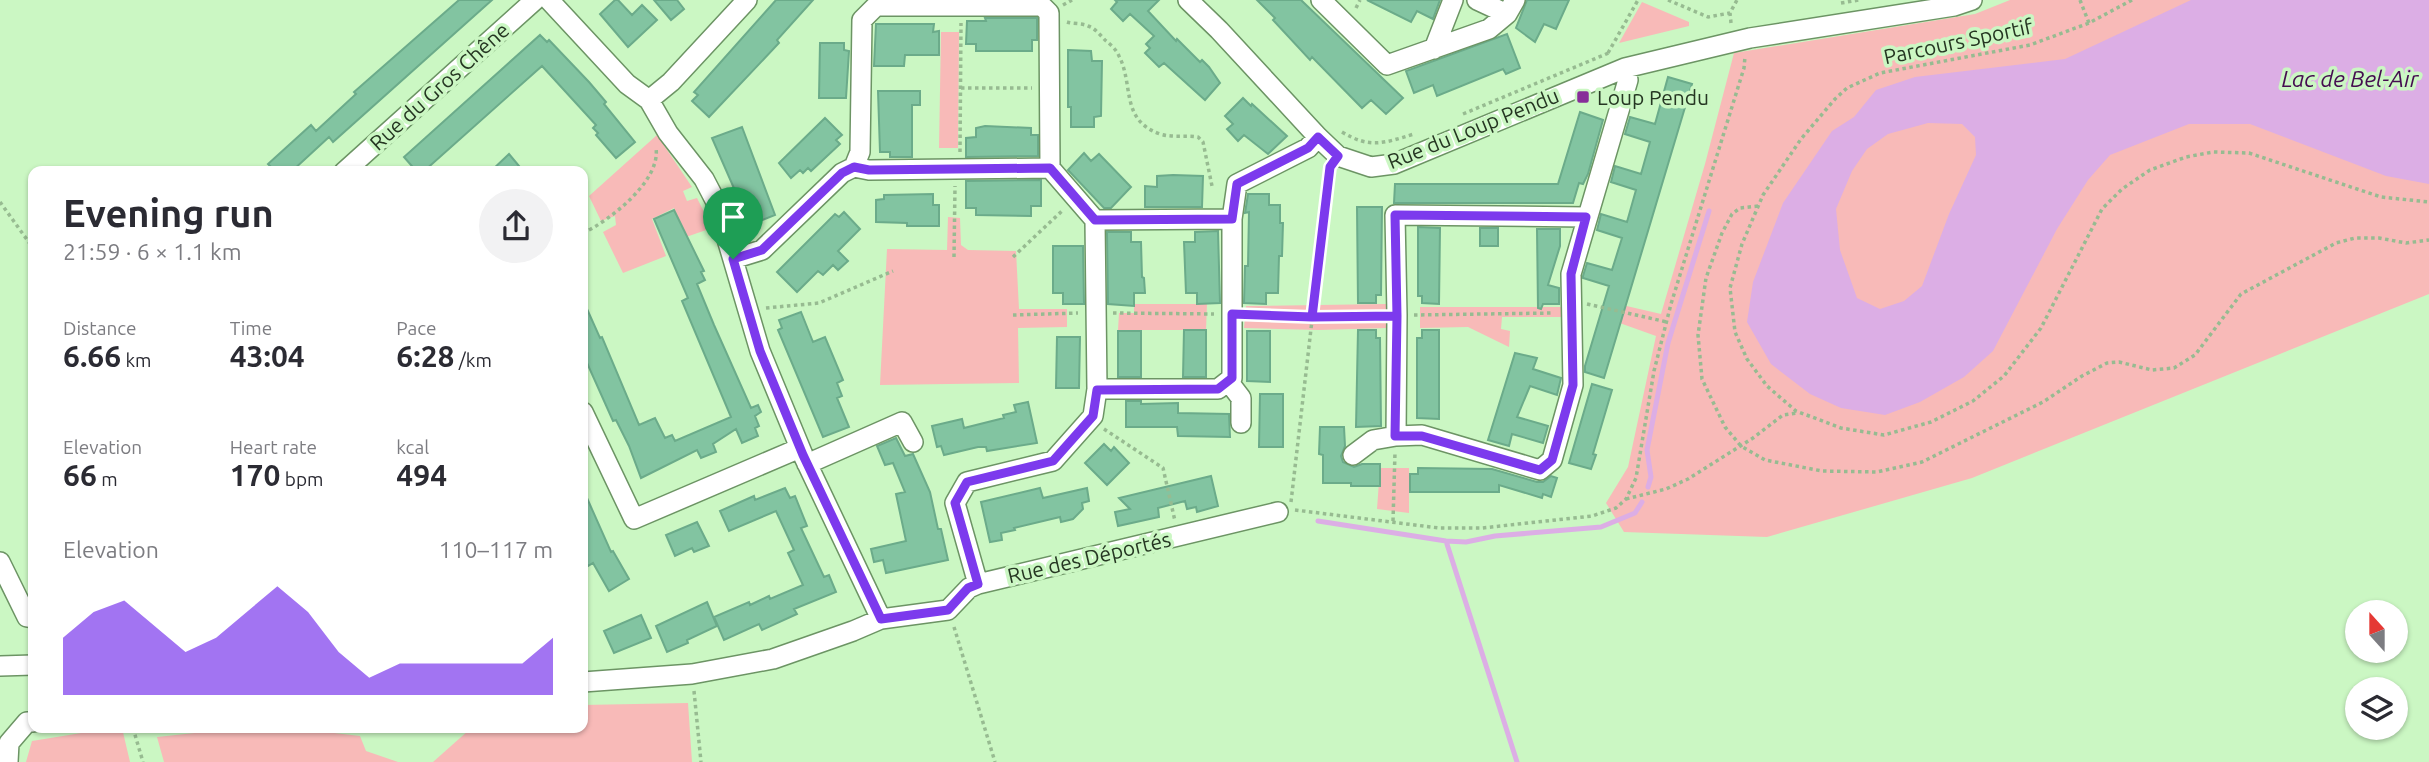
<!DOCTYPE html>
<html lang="en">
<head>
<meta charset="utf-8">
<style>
  :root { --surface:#fff; --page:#f2f2f3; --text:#2b2b33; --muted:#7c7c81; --accent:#7c3aed }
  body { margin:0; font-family:Ubuntu,sans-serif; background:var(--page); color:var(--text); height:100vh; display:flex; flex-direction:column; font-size:26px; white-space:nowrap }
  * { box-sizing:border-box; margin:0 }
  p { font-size:23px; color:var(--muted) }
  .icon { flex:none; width:38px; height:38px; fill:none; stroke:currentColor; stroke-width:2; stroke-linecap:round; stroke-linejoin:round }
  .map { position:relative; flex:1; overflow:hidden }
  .drawer { position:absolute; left:28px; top:166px; width:560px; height:567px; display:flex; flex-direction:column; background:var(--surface); border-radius:14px; box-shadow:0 2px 5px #0004 }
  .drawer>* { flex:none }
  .needle { width:46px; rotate:339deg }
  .buttons { position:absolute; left:2345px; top:600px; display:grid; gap:14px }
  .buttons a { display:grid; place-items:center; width:63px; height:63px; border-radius:50%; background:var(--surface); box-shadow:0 2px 5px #0004; font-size:35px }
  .pin { position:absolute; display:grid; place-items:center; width:60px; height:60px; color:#fff; margin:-72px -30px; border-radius:50% 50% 50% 0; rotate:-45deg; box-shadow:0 0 7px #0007 }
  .pin .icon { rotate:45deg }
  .round { display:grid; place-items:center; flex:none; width:74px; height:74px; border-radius:37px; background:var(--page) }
  .overview { display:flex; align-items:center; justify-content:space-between; height:119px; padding:0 35px }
  h1 { font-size:38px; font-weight:700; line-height:52px }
  .figures { display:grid; grid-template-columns:repeat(3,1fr); gap:10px; height:119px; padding:7px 35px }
  .figures div { display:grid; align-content:center }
  .figures b { font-size:30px; font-weight:700 }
  .figures small { font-size:19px; font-weight:400 }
  .figures p { font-size:19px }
  .chart { height:196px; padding:14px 35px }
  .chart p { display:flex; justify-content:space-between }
  .chart svg { width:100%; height:126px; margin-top:7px; fill:var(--accent); opacity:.7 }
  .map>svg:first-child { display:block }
  .green { fill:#f8bab8 }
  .water { fill:#dcaee5; fill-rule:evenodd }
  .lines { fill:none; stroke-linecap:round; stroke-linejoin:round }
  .stream { stroke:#dcaee5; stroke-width:5 }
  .building { fill:#82c4a1; stroke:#6bab8a; stroke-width:2 }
  .minor-casing { stroke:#6c9464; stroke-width:22 }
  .path { stroke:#97bb91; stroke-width:3.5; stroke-dasharray:3.5 3.5; stroke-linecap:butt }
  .minor { stroke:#fff; stroke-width:19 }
  .route-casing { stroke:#fff; stroke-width:14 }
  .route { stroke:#7c3aed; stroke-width:9 }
  .poi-dot { fill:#872d99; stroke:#cbf7c3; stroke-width:2.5 }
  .labels { text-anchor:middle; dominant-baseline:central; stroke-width:7; stroke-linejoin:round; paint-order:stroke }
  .street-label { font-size:21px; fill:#253622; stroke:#cbf7c3 }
  .poi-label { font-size:21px; fill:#253622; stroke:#cbf7c3; text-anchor:start }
  .water-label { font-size:23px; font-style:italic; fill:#450d50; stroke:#cbf7c3 }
</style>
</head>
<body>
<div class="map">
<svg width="2429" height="762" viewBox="0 0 2429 762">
  <rect width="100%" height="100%" fill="#cbf7c3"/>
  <path class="green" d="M2010,0H2429V294L1972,478L1767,537L1624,532L1606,503L1628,467L1656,336L1600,316L1605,301L1661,314L1705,164L1734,53L1975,14Z
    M1642,2L1689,22V26L1619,43Z
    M941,32H959L958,148H939Z
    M657,135L692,187L683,191L687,201L697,198L712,228L686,237L674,208L652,219L666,256L623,273L603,232L616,225L615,216L601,221L589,196Z
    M948,217L960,218L961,245L968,250L1016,251L1019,309H1067V327L1018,328L1019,383L880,385L887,249L947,250Z
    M1134,304H1207L1206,330H1118L1119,313H1134Z
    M1386,304V328L1319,330L1244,328L1246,306Z
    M1420,307H1563V317H1502L1501,329L1510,331L1509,347L1468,327L1420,328Z
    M1380,468H1409V513L1377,509Z
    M688,703L692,762H433L469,730L468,728H583V705Z
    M112,728H122L130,762H26L32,741Z
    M241,728H291L360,736L366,751L398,762H164L157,737Z"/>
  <path class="water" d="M2191,0H2429V184L2386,176L2250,124H2189L2110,155L2088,180L2057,229L1993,351L1964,377L1920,402L1885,415L1841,408L1810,394L1771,364L1747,322L1753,282L1783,203L1832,131L1854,117L1876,90L1915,77L2065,59ZM1928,123L1962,124L1975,137L1976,155L1949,214L1922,286L1904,301L1880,309L1857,298L1840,250L1836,209L1852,171L1867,149L1888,134Z"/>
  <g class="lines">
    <path class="stream" d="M1648,487L1651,477L1647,450L1668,343L1709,211
      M1318,521L1446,541L1466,542L1495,536L1601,527L1635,513L1642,502
      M1446,541L1517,762"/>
  </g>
  <path class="building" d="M459,0H492L333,142L329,137L291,172H276L268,164L311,125L316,131L356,94L354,92Z
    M615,0H618L632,15L642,5L657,20L628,47L600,14Z
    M654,0H677L684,9L671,20Z
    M776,0H813L777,40L779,43L709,117L692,101L698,95L694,92Z
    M1115,0H1159L1148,11L1176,41L1177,39L1200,62L1202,60L1209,67L1220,83L1205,100L1164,63L1159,67L1145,53L1150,48L1146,44L1154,36L1130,14L1123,21L1111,9L1117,2Z
    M1257,0H1301L1403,98L1386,114L1371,100L1362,108L1312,57L1310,60L1273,20L1275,18Z
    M1367,0H1440L1433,19L1417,11L1411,22Z
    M1527,0H1569L1556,29L1544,24L1535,42L1516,28Z
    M985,18H1037V40H1032V51H976V44H966L967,21H986Z
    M876,24H934L933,32L939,31V55H905L904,66H874Z
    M1507,34L1520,68L1506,74L1503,69L1437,96L1433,85L1414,93L1406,71Z
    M540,35L547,42L549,40L589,82L606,102L604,104L635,142L616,158L596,135L598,133L593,128L596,125L542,66L423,172H417L404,157Z
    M820,43H844V50L849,51L846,98H819Z
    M1068,50L1091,51L1092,61H1102L1101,116L1094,117V127H1071V107H1068Z
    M1668,77L1692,84L1604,378L1585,372V366L1609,286L1583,278V276L1587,263L1612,270L1622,238L1597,230L1601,214L1627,222L1636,190L1611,182L1615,166L1641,174L1650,142L1625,134L1630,117L1655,124Z
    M878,91H920V105H912V157H890V152H880Z
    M1243,98L1251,106L1252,104L1287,136L1268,154L1244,135L1238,141L1227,129L1233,124L1225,116Z
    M1580,112L1603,120L1588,174L1583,184L1579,183L1573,203H1394L1395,184H1558Z
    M825,118L842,135L836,140L840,144L811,171L808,168L803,173L800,170L791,178L779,163Z
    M985,126L1031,128V135H1038V156L966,157V138L976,137V128Z
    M742,127L775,215L750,225L712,138Z
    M1084,153L1091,161L1099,154L1131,187L1111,208H1104L1068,170Z
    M509,154L524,172H490Z
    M1173,175L1203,176L1202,207H1145V186L1157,187V176Z
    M1041,180V206H1031V216L976,215V208H966V181Z
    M933,194V205H939V226H907V223L876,222V200L884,199V195Z
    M1248,194H1269V205H1280V223H1283L1282,256H1279L1278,293H1266V304L1244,303L1245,266H1248L1249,212L1245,213Z
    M1357,207H1382L1381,295H1376V303H1358Z
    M674,210L704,271L701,272L705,280L697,284L714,325L751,408L758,405L761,412L755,416L759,426L755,428L758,436L742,443L736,429L713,444L716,452L701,458L697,450L641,478L629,446L616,420L613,421L583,354V300L600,338L602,337L639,425L655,418L665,438L672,435L675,441L731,417L682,301L688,298L654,219Z
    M844,212L860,229L838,251L848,261L838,270L833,265L823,275L818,271L797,292L777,272L835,214L839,217Z
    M1418,227L1440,228L1439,304L1422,303V296H1418Z
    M1480,228H1498V246H1480Z
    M1537,229H1560V246L1548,285L1559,288V304H1543L1541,309L1538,308Z
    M1218,231L1220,303L1197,304V293H1186L1184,242H1195V232Z
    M1107,232H1131V242H1141L1142,277L1144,278L1145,293H1134V306L1108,304Z
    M1053,246H1083L1084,304H1063V293H1053Z
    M801,312L813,342L825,337L843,380L837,383L842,396L837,398L849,427L823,437L778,330L782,328L779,320Z
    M1184,330H1206V377H1183Z
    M1358,330H1376V338H1380L1381,426L1356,427Z
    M1422,330H1439V419L1417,418V338H1422Z
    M1118,331H1141V377H1118Z
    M1247,331H1270V382L1247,381Z
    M1057,337H1080L1079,388H1056Z
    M1515,353L1537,358L1533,369L1561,378L1557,395L1530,386L1517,417L1548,426L1543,443L1512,434L1509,446L1488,440Z
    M1592,384L1612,390L1593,454L1596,455L1591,469L1569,463Z
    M1260,394H1283V447H1259Z
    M1126,401H1141V404L1178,403V413L1229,414L1230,437L1178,436L1177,427H1126Z
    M1028,402L1037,443L987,451L986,447H978L944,455L941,446L937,447L932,426L962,419L964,428L1004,418L1003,415L1016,412L1014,405Z
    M1320,427H1344L1345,446L1341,456L1343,462L1354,467L1362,464H1380V486H1351V483H1323V455L1319,454Z
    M896,438L905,456L913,454L930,492L938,529H941L948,560L886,573L883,560L874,562L871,549L906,541L896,494L905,492L893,463L885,465L877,446Z
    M1104,444L1111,451L1114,447L1129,463L1107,485L1085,463Z
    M1418,468L1492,469L1537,482H1543L1551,476L1557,478L1551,497L1543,494L1542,498L1499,485V492H1410V474H1418Z
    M1211,476L1218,506L1197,512L1196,507L1187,509L1185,501L1158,508L1159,517L1118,526L1115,512L1130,509L1119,498Z
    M785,488L790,498L795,496L807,526L801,528L824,577L829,575L836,592L794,609L797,614L762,630L759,624L724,640L714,617L749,602L750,605L769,596L770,599L803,585L788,553L794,550L776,511L729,531L720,511L754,496L755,500Z
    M1040,488L1043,498L1087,488L1089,501L1082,503L1083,509L1073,519L1061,522L1060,517L1014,528L1015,530L1001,533L1002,540L990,542L981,502Z
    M583,489L611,552L613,551L629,579L609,591L593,563L588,566L583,556Z
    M697,522L709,546L694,552L692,548L675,556L666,535Z
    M707,602L717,626L687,640L688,643L667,652L656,626Z
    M641,615L651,638L614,653L604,631Z"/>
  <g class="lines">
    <defs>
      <path id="minor" d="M549,0L627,84L649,100L668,133L704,179L716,202L760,351L803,455L881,619
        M1188,0L1219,30L1318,137L1338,156L1371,167L1394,164L1625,68L1750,38L1954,6L1972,0
        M1321,0L1387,65L1489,29L1507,14L1515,0
        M1477,0L1507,14
        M1434,49L1453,0
        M649,100L671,82L747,0
        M854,167L860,152L862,20L876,6H1042L1049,13L1050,168
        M344,172L535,0
        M1586,217L1395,215L1397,315L1396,436L1422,435L1540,470L1552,460L1573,385L1571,274L1628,80L1625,68
        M1232,219L1237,184L1308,148L1318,137
        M1095,220L1232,219V378L1218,389H1097
        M733,259L762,250L842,173L854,167L869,170L1050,168L1095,220L1097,389L1093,416L1053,461L967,482L955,503L978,584
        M1228,381L1241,398V423
        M583,412L634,519L800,448
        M1353,455L1373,440L1396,436
        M807,464L902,422L913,442
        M0,562L27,617L33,618
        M0,666L33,665
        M583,682L692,674L773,659L853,631L881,619L948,610L969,588L978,584L1278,512
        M8,762L9,743L27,722H33"/>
    </defs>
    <use href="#minor" class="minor-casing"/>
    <path class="path" d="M1668,0L1708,17L1730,13
      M2080,0L2089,23
      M2132,0L2089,23L2030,45L1880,73L1847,88L1835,99L1801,139L1763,195L1742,244L1730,288L1735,332L1747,359L1767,386L1796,411L1841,428L1884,435L1931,422L1973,401L2004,376L2041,328L2102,209L2122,189L2150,170L2186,157L2213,152L2249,153L2381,197L2429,202
      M1841,3L1859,0
      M1063,5L1072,0
      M1356,8L1360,0
      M1067,22C1073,24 1082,23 1088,26C1095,28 1100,35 1105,40C1110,44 1116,49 1119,56C1134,85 1120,120 1160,134C1173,138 1185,135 1198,137L1203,142L1212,186
      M1731,23L1730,13L1737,0
      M1608,53L1638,0
      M961,88H1032
      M1463,114L1611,52
      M1342,132C1370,149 1384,143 1414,134
      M960,152L961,23
      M0,202L33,248
      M1758,206L1740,208L1732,214L1722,233L1706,278L1698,335L1702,379L1725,427L1741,446L1765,460L1822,471L1877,472L1922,462L2043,402L2082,376L2107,363L2119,362L2152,370L2174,368L2195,355L2241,294L2336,243L2355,238H2379L2406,243L2429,240
      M583,233C609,221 661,181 656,148
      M954,257L955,186
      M1013,257L1063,210
      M1587,304L1667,322
      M766,308L819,303L893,271
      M1113,313L1214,314
      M1013,315L1078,313
      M1250,315L1313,317L1379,316
      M1414,315L1554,313
      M1104,429L1163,468L1175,521
      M1626,499L1666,489L1688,479L1753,438L1783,415L1797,413
      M1291,502L1329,173
      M1295,510L1439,528H1482L1592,516L1616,508L1626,499L1636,478L1654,371L1671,304L1744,68L1745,57
      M1393,521L1395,452
      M954,627L995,762
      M694,691L701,762
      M133,728L143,762"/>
    <use href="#minor" class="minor"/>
  </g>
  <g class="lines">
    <defs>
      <path id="route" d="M733,259L760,351L803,455L881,619L948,610L968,588L978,584L955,503L967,482L1053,461L1093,416L1097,390L1218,389L1232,378V314L1312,317L1397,316L1395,436H1422L1540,470L1552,460L1573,385L1571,274L1586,217L1395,215L1397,316L1312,317L1330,167L1338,156L1318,137L1308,148L1237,184L1232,219L1095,220L1050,168L869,170L854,167L842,173L762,250L733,259"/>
    </defs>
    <use href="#route" class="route-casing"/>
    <use href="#route" class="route"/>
  </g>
  <rect class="poi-dot" x="1576" y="90" width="14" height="14" rx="3.5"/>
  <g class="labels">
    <g class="street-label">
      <text transform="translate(1958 41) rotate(-12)">Parcours Sportif</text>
      <text transform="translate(439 86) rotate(-42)">Rue du Gros Chêne</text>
      <text transform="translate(1473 128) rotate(-22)">Rue du Loup Pendu</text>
      <text transform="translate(1089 557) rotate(-13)">Rue des Déportés</text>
    </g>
    <g class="poi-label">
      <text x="1597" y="97">Loup Pendu</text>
    </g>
    <g class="water-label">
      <text x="2350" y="78">Lac de Bel-Air</text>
    </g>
  </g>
</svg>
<div class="buttons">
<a><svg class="needle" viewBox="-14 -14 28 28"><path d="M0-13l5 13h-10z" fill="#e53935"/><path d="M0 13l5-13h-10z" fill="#7c7c81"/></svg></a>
<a><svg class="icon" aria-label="layers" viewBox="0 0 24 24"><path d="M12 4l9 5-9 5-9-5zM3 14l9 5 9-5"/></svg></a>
</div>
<div class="pin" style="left:733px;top:259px;background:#1e9e55"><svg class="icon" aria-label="arrive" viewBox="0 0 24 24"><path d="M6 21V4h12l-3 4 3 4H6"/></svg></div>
<section class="drawer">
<div class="overview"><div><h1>Evening run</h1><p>21:59 · 6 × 1.1 km</p></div><a class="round"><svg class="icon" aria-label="share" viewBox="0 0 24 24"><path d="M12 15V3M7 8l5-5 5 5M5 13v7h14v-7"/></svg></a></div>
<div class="figures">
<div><p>Distance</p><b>6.66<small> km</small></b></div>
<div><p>Time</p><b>43:04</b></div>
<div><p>Pace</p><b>6:28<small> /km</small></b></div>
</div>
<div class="figures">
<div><p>Elevation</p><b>66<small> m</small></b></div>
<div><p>Heart rate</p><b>170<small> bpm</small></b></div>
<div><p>kcal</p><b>494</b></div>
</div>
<div class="chart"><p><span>Elevation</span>110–117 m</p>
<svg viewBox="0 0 160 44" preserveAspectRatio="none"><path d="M0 44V24L10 15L20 11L30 20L40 29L50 24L60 15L70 6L80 15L90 29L100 38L110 33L120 33L130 33L140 33L150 33L160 24V44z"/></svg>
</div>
</section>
</div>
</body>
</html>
